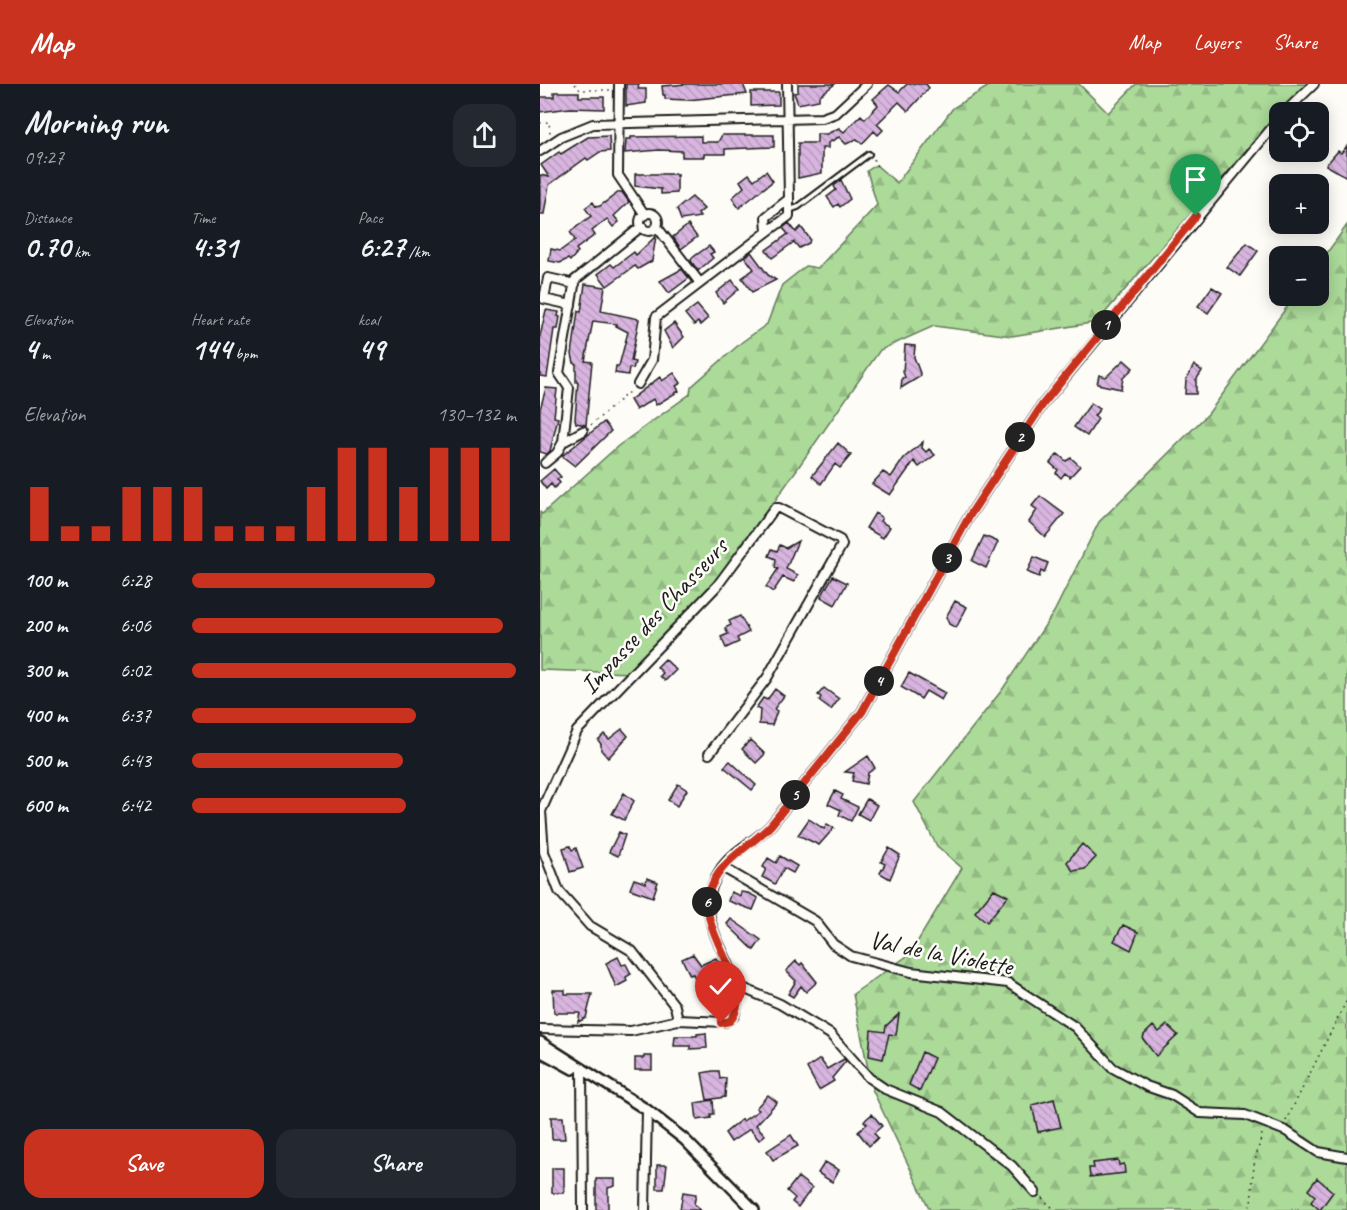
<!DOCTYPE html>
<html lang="en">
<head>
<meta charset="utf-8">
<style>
  :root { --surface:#171b24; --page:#242831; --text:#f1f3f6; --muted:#9ea1a6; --accent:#c8321e }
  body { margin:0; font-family:Caveat,sans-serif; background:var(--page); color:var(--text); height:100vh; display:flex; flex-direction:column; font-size:22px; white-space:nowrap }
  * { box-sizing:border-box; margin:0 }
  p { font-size:20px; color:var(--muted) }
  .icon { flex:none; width:33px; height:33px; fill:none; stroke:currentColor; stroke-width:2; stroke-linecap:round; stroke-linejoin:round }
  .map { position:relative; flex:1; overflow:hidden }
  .drawer { display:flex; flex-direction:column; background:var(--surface); width:540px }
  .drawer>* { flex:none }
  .tools { position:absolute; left:729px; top:18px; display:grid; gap:12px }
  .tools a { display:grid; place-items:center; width:60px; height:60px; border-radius:12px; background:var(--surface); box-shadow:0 3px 15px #0003; font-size:30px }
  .pin { position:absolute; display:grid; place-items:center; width:51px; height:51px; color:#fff; margin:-62px -26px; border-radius:50% 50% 50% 0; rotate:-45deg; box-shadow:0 0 6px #0007 }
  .pin .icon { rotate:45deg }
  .km { position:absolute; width:30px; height:30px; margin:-15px; border-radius:50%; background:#222; color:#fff; font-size:16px; line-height:30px; text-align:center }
  .round { display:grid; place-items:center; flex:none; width:63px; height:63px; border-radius:18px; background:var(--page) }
  .headline { display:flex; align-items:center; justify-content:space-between; height:102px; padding:0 24px }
  h1 { font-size:33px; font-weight:700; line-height:45px }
  .stats { display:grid; grid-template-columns:repeat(3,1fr); gap:9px; height:102px; padding:6px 24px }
  .stats div { display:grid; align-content:center }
  .stats b { font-size:30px; font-weight:700 }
  .stats small { font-size:16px; font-weight:400 }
  .stats p { font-size:16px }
  .chart { height:168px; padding:12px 24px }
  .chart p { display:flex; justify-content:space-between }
  .chart svg { width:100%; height:108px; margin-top:6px; stroke:var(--accent); stroke-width:6 }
  .cta { display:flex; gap:12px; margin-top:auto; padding:12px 24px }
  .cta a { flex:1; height:69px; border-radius:18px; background:var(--accent); color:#fff; font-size:24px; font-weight:700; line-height:69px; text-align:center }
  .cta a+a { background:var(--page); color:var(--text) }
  ul { padding:0 24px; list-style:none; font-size:20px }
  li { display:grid; grid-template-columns:96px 72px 1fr; align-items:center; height:45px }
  li i { height:15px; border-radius:8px; background:var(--accent) }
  header { display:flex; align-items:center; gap:36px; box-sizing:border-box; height:84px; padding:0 30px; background:var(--accent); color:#fff }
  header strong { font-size:28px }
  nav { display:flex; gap:33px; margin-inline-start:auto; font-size:21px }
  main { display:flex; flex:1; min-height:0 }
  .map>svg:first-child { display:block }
  .forest { fill:url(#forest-firs); stroke:#647b5a; stroke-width:1.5 }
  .building { fill:url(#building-back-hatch); stroke:#1c1c1c; stroke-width:1.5 }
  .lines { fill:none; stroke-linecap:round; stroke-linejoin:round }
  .service-casing { stroke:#1c1c1c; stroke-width:8 }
  .minor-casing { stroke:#1c1c1c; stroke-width:12 }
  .tertiary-casing { stroke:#1c1c1c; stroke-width:14 }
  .path { stroke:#1c1c1c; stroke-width:1.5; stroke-dasharray:1.5 4.5; stroke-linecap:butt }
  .service { stroke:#fdfcf7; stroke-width:4 }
  .minor { stroke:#fdfcf7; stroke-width:8 }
  .tertiary { stroke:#fdfcf7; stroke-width:9 }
  .route-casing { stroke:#fff; stroke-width:12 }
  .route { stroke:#c8321e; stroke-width:8 }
  .labels { text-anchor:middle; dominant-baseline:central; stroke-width:5; stroke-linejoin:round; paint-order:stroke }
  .street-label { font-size:26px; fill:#1c1c1c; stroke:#fdfcf7 }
</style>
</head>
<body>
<header>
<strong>Map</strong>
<nav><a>Map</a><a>Layers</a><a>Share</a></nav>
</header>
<main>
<section class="drawer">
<div class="headline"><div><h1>Morning run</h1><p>09:27</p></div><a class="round"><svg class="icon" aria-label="share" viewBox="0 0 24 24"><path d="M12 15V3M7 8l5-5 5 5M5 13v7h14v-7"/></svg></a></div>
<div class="stats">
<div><p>Distance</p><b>0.70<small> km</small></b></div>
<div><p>Time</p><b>4:31</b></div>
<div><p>Pace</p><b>6:27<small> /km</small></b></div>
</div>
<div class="stats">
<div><p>Elevation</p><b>4<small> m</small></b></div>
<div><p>Heart rate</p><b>144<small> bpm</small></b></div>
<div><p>kcal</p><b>49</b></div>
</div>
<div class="chart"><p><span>Elevation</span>130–132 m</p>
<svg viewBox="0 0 160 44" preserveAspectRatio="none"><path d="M5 44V22M15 44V38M25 44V38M35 44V22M45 44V22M55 44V22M65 44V38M75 44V38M85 44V38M95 44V22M105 44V6M115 44V6M125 44V22M135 44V6M145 44V6M155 44V6"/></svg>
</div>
<ul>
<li><b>100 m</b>6:28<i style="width:75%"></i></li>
<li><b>200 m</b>6:06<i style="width:96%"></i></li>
<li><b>300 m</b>6:02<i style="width:100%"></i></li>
<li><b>400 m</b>6:37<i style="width:69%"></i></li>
<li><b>500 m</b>6:43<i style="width:65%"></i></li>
<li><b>600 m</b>6:42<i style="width:66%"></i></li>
</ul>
<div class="cta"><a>Save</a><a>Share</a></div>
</section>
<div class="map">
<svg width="807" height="1126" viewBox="0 0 807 1126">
  <defs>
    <pattern id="forest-firs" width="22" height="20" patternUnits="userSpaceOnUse" patternTransform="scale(1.5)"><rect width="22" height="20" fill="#abda99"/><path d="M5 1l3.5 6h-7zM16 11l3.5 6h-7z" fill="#93ba83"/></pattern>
    <pattern id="building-back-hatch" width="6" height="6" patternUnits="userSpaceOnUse" patternTransform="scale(1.5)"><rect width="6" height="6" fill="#d8b5df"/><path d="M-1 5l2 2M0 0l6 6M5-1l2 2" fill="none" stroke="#b99bbf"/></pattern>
  </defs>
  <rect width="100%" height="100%" fill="#fdfcf7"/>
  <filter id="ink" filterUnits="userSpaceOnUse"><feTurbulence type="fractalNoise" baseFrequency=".0167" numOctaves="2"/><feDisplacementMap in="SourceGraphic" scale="12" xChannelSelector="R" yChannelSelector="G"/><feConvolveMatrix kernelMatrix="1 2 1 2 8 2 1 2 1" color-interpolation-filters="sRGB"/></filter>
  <g filter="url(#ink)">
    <path class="forest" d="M452,0H539L568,29L596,0H771L733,35L557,238L472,252L394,242L340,266L193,477L93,589L0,586V428L2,430L78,362L150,310L151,303L202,258L227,240L242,201L266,182L278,184L337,121L327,87L336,81L357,99L413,24Z
      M807,141V1126H390L332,1005L313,910L370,870L422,784L397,762L374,718L462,606L514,528L559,438L668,330L755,212H778L779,180Z"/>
    <path class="building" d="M86,0H99L98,5H106V19L86,22Z
      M147,0H203L207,10L147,16L125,15V11H123L122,2Z
      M258,0H295L279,12V16L258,20L254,9L258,8Z
      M367,0H386L389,4L368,27L359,18L337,40L343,46L338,51L334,47L322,60L317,55L306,60L299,53L288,59V64H282V89L258,94V59H277V50H287L299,44L304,48L321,31L325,35L338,21L333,15L343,6L349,1L359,8Z
      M14,8H39V13H64V25L30,24L0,28V13H14Z
      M211,8H239V21L211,22Z
      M182,51H234V63L185,65V70H164V73H142V67L119,66L85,69L86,55H91V53L161,52V58H178Z
      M69,52L70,67L60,68L48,76L46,74L9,101L4,130H0V91L9,93L1,81L19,68L21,70L48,53Z
      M807,62V93L786,81L798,67L801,69Z
      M226,87L233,97L199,124L192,114L204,103L200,97L209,90L214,96Z
      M95,90H137V109L121,110V105L95,102Z
      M301,96L310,115L300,123L298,120L294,123L287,113L296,106L294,102Z
      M79,108H82L89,118L74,132L79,138L73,143L67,135L52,147L55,151L36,165L38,168L30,177L28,175L20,179L9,177L11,165L20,167L35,156L30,148L51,132L45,124L53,118L56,123L60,122Z
      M152,113L164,125L158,130L160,133L141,136L137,125Z
      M249,139L256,148L261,143L270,155L269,159L259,164L254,158L232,174L226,166L248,150L243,144Z
      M148,141L157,153L141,165L133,153Z
      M116,152L112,177L98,185L95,182L67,202L58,190L71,180L74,183L94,168L96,171Z
      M707,159L718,167L700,192L687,183Z
      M169,162L174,168L170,170L173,174L158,187L151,177L152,174Z
      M211,168L228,191L236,196L212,208L202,194L214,185L205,173Z
      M142,185L149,194L129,209L120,197Z
      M192,196L199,205L183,219L176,209Z
      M45,200L65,203L61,227L99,235L91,277L95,278L93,285L89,284L88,291L75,289L76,282H79L88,248L76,242L77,240L53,237L45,277L52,278L46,341L36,339L35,335L38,298H36V280L34,279L32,270L38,227L41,228Z
      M672,203L682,209L668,229L658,222Z
      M157,221L168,234L160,241L158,238L154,241L145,230Z
      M6,226L19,228L18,232L20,233L18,245H14L7,293L0,292V252Z
      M134,239L144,253L133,264L124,247Z
      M365,261L375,262L374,273L381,292L361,304L362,294L365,293L363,288Z
      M584,276L593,284L583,294L581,305L557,300L559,291L566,293Z
      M654,281L662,287L656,296V310H645L646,296Z
      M134,289L141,299L136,302L139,307L116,321L113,315L96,326L90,316L120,293L122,297Z
      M6,304L17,305L14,333L18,334L10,367L7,370L0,368V325Z
      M551,319L560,325L554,332L558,335L547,352L534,343Z
      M64,338L71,347L35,382L22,372Z
      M383,358L382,364L386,368L389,365L395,371L379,383L374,377L350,411L332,400L343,388L351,393L364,374Z
      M298,359L311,371L300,384L295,380L281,400L272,392Z
      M518,370L526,377L531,374L540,382L530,393L525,389L521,394L516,389L518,386L510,379Z
      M14,385L21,393L17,395L20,399L14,404L11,400L6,405L0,397Z
      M500,412L524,430L505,453L489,438L497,426L492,422Z
      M335,429L342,434L340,437L350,443L343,454L326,444Z
      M444,452L458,458L446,484L432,477Z
      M258,457L246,485L258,491L254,498L243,493L233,508L226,503L238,485L235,484L236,475L229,472L232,465L237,467L240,461L246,464Z
      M494,473L508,479L504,489L501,487L499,493L487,488Z
      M293,492L307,499L295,521L281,513Z
      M415,517L427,523L416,544L409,540L406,533Z
      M200,532L209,548L197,554L199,558L186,564L181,553L188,550L185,544L191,541L189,537Z
      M125,575L136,586L125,597L120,592L123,589L117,583Z
      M369,589L405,609L401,616L386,607L381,615L361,603Z
      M284,604L299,615L291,626L279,617L281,613L278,611Z
      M235,605L244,612L234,625L237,627L232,641L219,640L220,626L216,624L223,614L227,616Z
      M82,645L88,652L68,674L61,666V660L58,656L64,650L69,655Z
      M210,656L225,670L216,679L202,665Z
      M328,672L335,684L328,689L326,700L312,697L314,689L305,688Z
      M190,677L216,701L212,706L184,683Z
      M138,700L147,706L137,722L128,716Z
      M295,707L303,711L301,715L318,723L311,737L299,731L301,726L288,720Z
      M84,709L94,717L84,736L72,730Z
      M327,715L337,721L329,736L318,730Z
      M269,735L284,745L287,740L294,744L279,761L258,751Z
      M79,748L85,751L78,772L69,768Z
      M542,760L556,773L545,785L533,787L527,778Z
      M30,762L32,766L36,764L43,784L30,788L23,764Z
      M349,764L360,771L350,795L340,789L345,780L341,778Z
      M240,772L257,782L253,789L244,784L235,800L222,793L226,785L223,783L228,774L236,779Z
      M107,794L118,798L113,813L90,805L94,795L106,799Z
      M454,805L468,812L447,838L435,828Z
      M191,808L200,812L201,808L208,809L218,814L213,826L188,817Z
      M191,835L221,856L214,866L187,840Z
      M583,841L598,848L591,866L574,857Z
      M153,870L161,881L176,874L181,883L173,887L175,891L163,897L160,891L155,894L153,890L150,891L142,875Z
      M78,873L82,881L86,880L91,890L86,893L87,897L76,903L66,879Z
      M256,877L260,881L262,879L277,898L266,908L261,902L253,913L248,910L256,897L246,887Z
      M13,906H25V910H52L46,934L38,938L40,929H14Z
      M359,930L356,951L349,950L343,975L329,972L331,946L345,948L346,942Z
      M627,941L638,951L616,972L603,955L604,951L613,942L619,948Z
      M166,949L167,964L150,965V962H134L135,952H157V950Z
      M382,968L394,974L380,1007L369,1001Z
      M104,972H112V986H95V974H104Z
      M280,975L287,985L304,975L306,977L292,994L294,997L279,1006L267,984Z
      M173,987H179L180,995L186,994L185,1013L167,1016L162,989Z
      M228,1011L237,1018L216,1041L225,1051L219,1056L210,1045L191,1058L185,1049L202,1035L203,1037L219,1026L216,1024Z
      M514,1015L521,1043L498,1048L492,1021Z
      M173,1016L174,1030H171V1034L157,1036L155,1019Z
      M332,1030L342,1042L334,1049L338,1054L329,1062L318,1048L327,1040L324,1037Z
      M11,1033H23L25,1055H12Z
      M251,1051L258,1062L233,1076L227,1067Z
      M578,1076L579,1081L584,1080L585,1089L550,1093L549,1084H554L553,1079Z
      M285,1078L299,1086L292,1098L278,1089Z
      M117,1081H127L124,1105H117Z
      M12,1084H24V1109H12Z
      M258,1093L272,1104L258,1123L252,1118L255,1114L247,1107Z
      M777,1094L793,1108L780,1126L771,1118L775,1112L768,1106Z
      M56,1095H75V1102L68,1104V1126H56Z
      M143,1108L156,1110L154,1120L160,1126H140Z"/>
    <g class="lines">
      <defs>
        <path id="service" d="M250,126L258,123L329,70"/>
        <path id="minor" d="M79,0L78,91L105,131
          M745,28L774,0
          M0,67L21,53L53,40L282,34L296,29L327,0
          M100 138a9 9 0 1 1 18 0a9 9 0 1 1-18 0Z
          M117,143L160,199
          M227,148L249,132V115
          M31,221L4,215L8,194L35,200
          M98,300L112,276L116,233L227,148L226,133L249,115L247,0
          M23,358L43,347
          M5,379L17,369L23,358L29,304L19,289L35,196L102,142
          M182,783L275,837L293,860L311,872L371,888L468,899L535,943L573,984L606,1002L632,1011L660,1029L705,1031L746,1047L778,1068L807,1073
          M196,901L240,920L290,950L329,994L345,1005L402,1028L472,1082L495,1108
          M138,936L135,922L92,867L50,842L19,807L4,768L1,727L37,647L177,502L235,424H239L300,456L302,461L227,594L169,670
          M0,945L91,947L138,936L185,938L194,932C213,880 140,844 182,783C195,765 216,757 231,741L322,628L430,431L503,320L740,34
          M42,984L43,1126
          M105,1126L107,1026"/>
        <path id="tertiary" d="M0,958L107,1026L145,1056L214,1126
          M0,967L33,985"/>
      </defs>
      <use href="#service" class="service-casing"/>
      <use href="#minor" class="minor-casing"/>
      <use href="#tertiary" class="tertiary-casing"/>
      <path class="path" d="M35,0L40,6H70
        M0,39L9,38L10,49
        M334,75L338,85
        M51,341L90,307
        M746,1037L807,916
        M502,1114L515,1126
        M705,1126L711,1120L714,1081L723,1046"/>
      <use href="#service" class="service"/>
      <use href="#minor" class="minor"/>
      <use href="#tertiary" class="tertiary"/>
    </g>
  </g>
  <g class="lines" filter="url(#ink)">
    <defs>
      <path id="route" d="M181,939L190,937C220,902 152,846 171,803C184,773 210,763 231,741L322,628L430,431L503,320L656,132"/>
    </defs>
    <use href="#route" class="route-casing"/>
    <use href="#route" class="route"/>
  </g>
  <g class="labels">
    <g class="street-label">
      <text transform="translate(114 532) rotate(-47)">Impasse des Chasseurs</text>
      <text transform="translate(401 869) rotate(11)">Val de la Violette</text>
    </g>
  </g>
</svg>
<div class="tools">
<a><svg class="icon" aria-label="locate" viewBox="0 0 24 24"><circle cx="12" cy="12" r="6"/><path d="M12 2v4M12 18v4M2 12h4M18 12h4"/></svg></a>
<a>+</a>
<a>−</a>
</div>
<div class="pin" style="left:656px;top:132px;background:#1e9e55"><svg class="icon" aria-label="arrive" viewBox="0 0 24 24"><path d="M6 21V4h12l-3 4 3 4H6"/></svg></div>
<div class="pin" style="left:181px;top:939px;background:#d93025"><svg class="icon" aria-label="check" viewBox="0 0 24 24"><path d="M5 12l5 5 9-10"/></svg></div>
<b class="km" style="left:566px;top:241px">1</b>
<b class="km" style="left:480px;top:353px">2</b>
<b class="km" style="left:407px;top:474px">3</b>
<b class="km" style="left:339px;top:597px">4</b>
<b class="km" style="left:255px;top:711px">5</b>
<b class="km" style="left:167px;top:818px">6</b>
</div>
</main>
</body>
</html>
